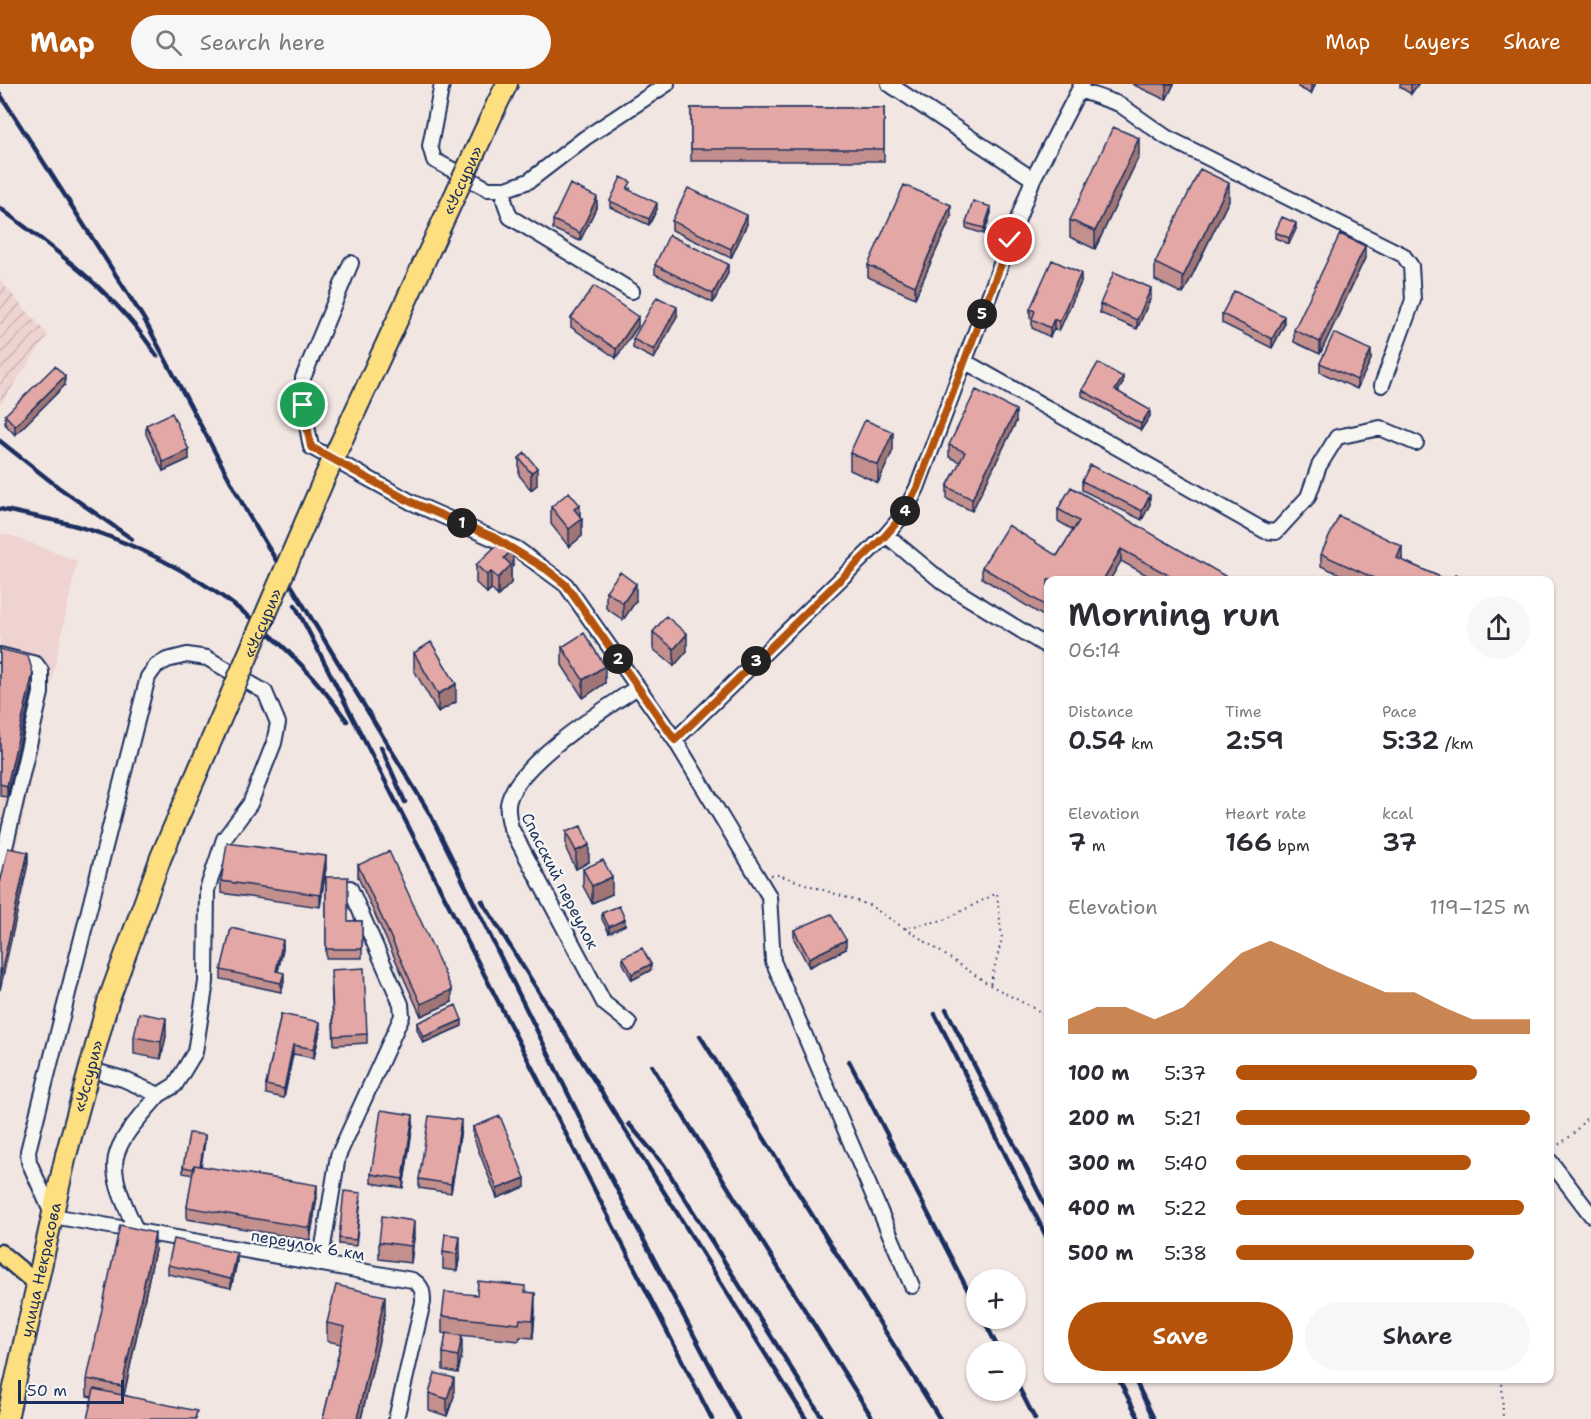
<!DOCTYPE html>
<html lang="en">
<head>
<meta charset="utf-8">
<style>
  :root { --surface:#fff; --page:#f7f7f7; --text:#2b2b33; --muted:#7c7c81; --accent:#b45309 }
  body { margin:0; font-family:"Shantell Sans",sans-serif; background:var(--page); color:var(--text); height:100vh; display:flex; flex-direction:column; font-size:22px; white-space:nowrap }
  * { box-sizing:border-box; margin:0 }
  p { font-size:20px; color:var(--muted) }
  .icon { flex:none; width:33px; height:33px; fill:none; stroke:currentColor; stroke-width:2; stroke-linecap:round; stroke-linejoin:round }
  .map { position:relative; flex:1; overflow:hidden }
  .details { position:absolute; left:1044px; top:492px; width:510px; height:807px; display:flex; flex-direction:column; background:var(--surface); border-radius:12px; box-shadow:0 2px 4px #0004 }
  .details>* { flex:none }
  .controls { position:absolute; left:966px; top:1185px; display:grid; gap:12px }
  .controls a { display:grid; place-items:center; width:60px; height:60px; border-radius:50%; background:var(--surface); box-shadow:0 2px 4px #0004; font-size:30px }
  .scale { position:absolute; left:18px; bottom:15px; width:106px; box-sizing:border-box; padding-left:6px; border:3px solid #1b2f5e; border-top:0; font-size:16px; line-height:21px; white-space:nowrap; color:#1b2f5e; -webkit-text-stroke:4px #f6f6f2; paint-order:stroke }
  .pin { position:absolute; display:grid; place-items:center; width:51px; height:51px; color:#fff; margin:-26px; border:3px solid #fff; border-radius:50%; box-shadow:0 2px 6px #0007 }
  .km { position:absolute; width:30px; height:30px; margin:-15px; border-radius:50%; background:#222; color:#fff; font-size:16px; line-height:30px; text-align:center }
  .round { display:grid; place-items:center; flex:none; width:63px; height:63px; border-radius:32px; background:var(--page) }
  .summary { display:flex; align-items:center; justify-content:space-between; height:102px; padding:0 24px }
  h1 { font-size:33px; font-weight:600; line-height:45px }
  .figures { display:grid; grid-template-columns:repeat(3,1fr); gap:9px; height:102px; padding:6px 24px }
  .figures div { display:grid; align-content:center }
  .figures b { font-size:26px; font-weight:600 }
  .figures small { font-size:16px; font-weight:400 }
  .figures p { font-size:16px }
  .chart { height:168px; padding:12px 24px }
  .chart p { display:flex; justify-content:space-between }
  .chart svg { width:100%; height:108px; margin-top:6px; fill:var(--accent); opacity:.7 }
  .action { display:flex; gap:12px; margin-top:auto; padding:12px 24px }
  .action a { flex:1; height:69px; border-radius:36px; background:var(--accent); color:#fff; font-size:24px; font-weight:600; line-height:69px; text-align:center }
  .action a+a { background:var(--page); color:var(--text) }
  ul { padding:0 24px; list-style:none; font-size:20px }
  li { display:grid; grid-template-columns:96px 72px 1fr; align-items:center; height:45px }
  li i { height:15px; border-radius:8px; background:var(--accent) }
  header { display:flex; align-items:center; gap:36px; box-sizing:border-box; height:84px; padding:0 30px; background:var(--accent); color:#fff }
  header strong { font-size:28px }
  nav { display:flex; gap:33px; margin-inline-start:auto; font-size:21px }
  .search { width:420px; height:54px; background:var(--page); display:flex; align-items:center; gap:15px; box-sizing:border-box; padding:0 21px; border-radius:33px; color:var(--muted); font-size:22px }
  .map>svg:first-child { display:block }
  .built { fill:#eed3d0 }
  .industrial { fill:url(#industrial-furrows) }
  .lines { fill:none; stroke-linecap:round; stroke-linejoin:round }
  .minor-casing { stroke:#1b2f5e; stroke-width:18 }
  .major-casing { stroke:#1b2f5e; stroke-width:21 }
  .highway-casing { stroke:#1b2f5e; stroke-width:24 }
  .path { stroke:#1b2f5e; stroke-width:2; stroke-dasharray:1.5 4.5; stroke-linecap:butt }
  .minor { stroke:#f6f6f2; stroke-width:14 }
  .major { stroke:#fedf80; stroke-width:16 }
  .highway { stroke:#fedf80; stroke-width:20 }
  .rail { stroke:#1b2f5e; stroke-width:4.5 }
  .highway-bridge-casing { stroke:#1b2f5e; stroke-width:24; stroke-linecap:butt }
  .highway-bridge { stroke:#fedf80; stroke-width:20 }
  .wall { fill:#c3908e; stroke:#1b2f5e; stroke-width:1.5 }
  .shaded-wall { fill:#9f7674; stroke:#1b2f5e; stroke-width:1.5 }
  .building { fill:#e3a8a5; stroke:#1b2f5e; stroke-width:1.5 }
  .route-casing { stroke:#fff; stroke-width:12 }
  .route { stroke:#b45309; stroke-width:8 }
  .labels { text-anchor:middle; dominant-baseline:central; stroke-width:4.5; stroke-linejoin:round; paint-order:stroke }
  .street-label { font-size:16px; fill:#1b2f5e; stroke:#f6f6f2 }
</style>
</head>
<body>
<header>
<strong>Map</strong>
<div class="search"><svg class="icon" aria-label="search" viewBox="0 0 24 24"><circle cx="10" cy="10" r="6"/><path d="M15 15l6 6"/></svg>Search here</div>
<nav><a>Map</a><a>Layers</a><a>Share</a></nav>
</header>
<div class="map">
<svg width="1591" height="1335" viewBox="0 0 1591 1335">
  <defs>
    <pattern id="industrial-furrows" width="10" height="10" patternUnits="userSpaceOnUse" patternTransform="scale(1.5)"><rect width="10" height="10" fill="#eed3d0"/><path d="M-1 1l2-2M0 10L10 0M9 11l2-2" fill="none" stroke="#ccb5b5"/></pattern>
  </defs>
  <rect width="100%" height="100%" fill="#f2e6e3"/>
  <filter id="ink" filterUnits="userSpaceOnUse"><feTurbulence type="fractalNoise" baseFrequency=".0167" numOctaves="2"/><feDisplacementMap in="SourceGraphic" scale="12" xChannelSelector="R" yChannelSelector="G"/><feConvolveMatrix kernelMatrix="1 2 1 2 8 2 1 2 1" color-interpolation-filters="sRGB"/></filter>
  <g filter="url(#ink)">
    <path class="built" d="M0,450L10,451L77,477L0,843Z"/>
    <path class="industrial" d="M0,196L48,251L0,321Z"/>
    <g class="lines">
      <defs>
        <path id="minor" d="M442,0L430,62L434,76L488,105H506L529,97L585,54L667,0
          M1079,6L1119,20L1166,53L1403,171L1411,182L1413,216L1382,301
          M1033,95L1082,0
          M506,105L504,116L510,133L632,207
          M351,179L303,294V321L311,363L411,418L517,465L566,501L675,656L769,812L773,877L912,1202
          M964,277L1265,447L1276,448L1308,413L1319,382L1337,353L1380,344L1416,359
          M886,451L944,499L1048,563
          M0,571L36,580L41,587V609L0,785
          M675,656L886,451L903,431L917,404L1033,95L889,0
          M629,939L604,919L511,744C509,735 506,725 509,716C520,678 603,626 636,604
          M88,985L123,995L159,1011L175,1001L195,968L206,898L207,806L224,755L250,720L274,659L278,639L265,608L207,574L187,571L167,576L156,582L148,593L28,1067L29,1078L53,1132L412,1196C422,1201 423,1207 423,1218L396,1335
          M1550,1077L1591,1131
          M137,1148C103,1075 107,1070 159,1011
          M320,1180L338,1072L402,932L401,920L350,804"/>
        <path id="major" d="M0,1169L37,1200"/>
        <g id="highway">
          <path d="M497,20L507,0"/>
          <path id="s1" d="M7,1335L66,1071"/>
        </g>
      </defs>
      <use href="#minor" class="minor-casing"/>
      <use href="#major" class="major-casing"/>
      <use href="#highway" class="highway-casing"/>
      <path class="path" d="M771,791H778L869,821L904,844L944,836L997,809L1002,854L990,901
        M905,844L990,901L1048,932
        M1554,1064L1572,1051L1591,1029
        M1502,1294L1503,1335"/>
      <use href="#minor" class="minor"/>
      <use href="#major" class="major"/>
      <use href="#highway" class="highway"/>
      <path class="rail" d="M0,10L144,235L248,430L430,730L589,1052L738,1335
        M0,124C57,167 117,210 157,272
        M0,357L58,403L132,455
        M0,425C37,433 75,439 110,453C205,489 289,554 347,637
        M295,521L712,1335
        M381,663L405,718
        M482,817L806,1335
        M946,925L1048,1127
        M935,930L1048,1156
        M700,952L940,1335
        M849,977L976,1222
        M652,982L873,1335
        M629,1040L664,1081L823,1335
        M983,1234L1000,1268
        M1118,1294L1139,1335
        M1134,1294L1154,1335
        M1016,1298L1035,1335"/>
      <defs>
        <g id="highway-bridge">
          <path id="s2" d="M66,1071L108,918L161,773L324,395L497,20"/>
        </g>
      </defs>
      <use href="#highway-bridge" class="highway-bridge-casing"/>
      <use href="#highway-bridge" class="highway-bridge"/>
    </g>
    <path class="wall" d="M1132,0H1174L1166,16Z
      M1298,0H1315V1L1311,10L1298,3Z
      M1400,0H1418L1411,10L1400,3Z
      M691,24H884V77H691Z
      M1139,72L1095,165L1070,153V136Z
      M631,104L629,106L657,125L649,141L610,123V117Z
      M1229,116L1183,210L1155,196V179Z
      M597,122L580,157L553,145V136Z
      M991,129L984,150L966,144V139Z
      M951,133L915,214L868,193V181Z
      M672,137L747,140L731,174L672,146Z
      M1296,145L1289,160L1275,154V148Z
      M1365,174L1320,270L1294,258V246Z
      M655,181L728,189L713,219L655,190Z
      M1081,198L1059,247L1054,244L1050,253L1032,244V235L1030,234V225Z
      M1151,213L1137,245L1100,229V220Z
      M1222,230L1284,241L1272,264L1222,239Z
      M677,232L654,275L633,264V255Z
      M571,234L638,242L616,274L571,243Z
      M1371,275L1357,305L1320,288V279Z
      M1123,299L1118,307L1150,332L1141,346L1082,312V306Z
      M65,301L15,351L5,340V331Z
      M1016,338L972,427L947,415V403L960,378L949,373V361Z
      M146,341L189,375L163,387L146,350Z
      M893,366L878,399L850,386V369Z
      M525,369L537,401L531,406L519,391V374Z
      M1082,397L1150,420L1142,436L1082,406Z
      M551,423L580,431L582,452L569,463L551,440Z
      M1058,425L1232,496H1156L1121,477L1048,496V535L982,494V483L1057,472L1073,446L1058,437Z
      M1321,470L1402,474L1401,476L1447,496H1353L1321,482Z
      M476,481L513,482L511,484V499L498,512L491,505L487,509L476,499Z
      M606,507L636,517L623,536L606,524Z
      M653,548L687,567L674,582L653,565Z
      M562,563L605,599L583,614L562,581Z
      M0,565L33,601L7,713L0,712Z
      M414,569L456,618L438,628L414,586Z
      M566,748L589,778L576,785L566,765Z
      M358,781L452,918L421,932L358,793Z
      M326,784L320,823L221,809V797Z
      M583,785L612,810L592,819L583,802Z
      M326,793L348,837H362V874H326Z
      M602,829L625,841L609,849L602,835Z
      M794,846L846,865L809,883L794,855Z
      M283,865L278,887L284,898L281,908L221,895V886Z
      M623,873L651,886L632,896L623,879Z
      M331,895L367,950V959L334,961Z
      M281,930L320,947L314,974L293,970L284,1014L266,1010V1001Z
      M417,939L462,942L423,959L417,945Z
      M166,952L161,975L134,970V953Z
      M413,1040L403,1104L371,1099V1090Z
      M473,1043L525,1103L497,1114L473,1052Z
      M461,1045L451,1109L419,1104V1095Z
      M205,1057L201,1082L317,1113L310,1156L187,1135V1123L193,1091L183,1089V1083Z
      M361,1115L356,1162L339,1160V1154Z
      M414,1154L411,1179L379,1175V1158Z
      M155,1166L124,1311L197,1335L87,1312V1295Z
      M443,1168L460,1170L457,1187L443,1185Z
      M237,1178L231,1204L168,1190V1181Z
      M525,1208L535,1227L533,1254L520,1253L519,1257L459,1251L462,1269L458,1289L443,1286V1269L446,1250L442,1249V1232L477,1211Z
      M385,1230L361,1335H323L341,1260L327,1257V1239Z
      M429,1309L454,1312L447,1332L429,1326Z"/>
    <path class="shaded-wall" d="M1166,0H1174L1166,16Z
      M1311,0H1315V1L1311,10Z
      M1411,0H1418L1411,10Z
      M1139,54V72L1095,165V147Z
      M1229,99V116L1183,210V193Z
      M597,113V122L580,157V149Z
      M657,119V125L649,141V135Z
      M951,121V133L915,214V202Z
      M991,123V129L984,150V144Z
      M747,131V140L731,174V165Z
      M1296,139V145L1289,160V154Z
      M1365,162V174L1320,270V258Z
      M728,180V189L713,219V210Z
      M1081,189V198L1059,247V238Z
      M1151,204V213L1137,245V236Z
      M677,223V232L654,275V266Z
      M1284,232V241L1272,264V255Z
      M638,233V242L616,274V265Z
      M1054,235V244L1050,253V244Z
      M1371,266V275L1357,305V296Z
      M65,292V301L15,351V342Z
      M1123,293V299L1115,312V306Z
      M1016,326V338L972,427V415Z
      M1150,326V332L1141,346V340Z
      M893,348V366L878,399V381Z
      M189,366V375L163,387V378Z
      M537,384V401L531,406V389Z
      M1150,411V420L1142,436V427Z
      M580,421V437L582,435V452L569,463V445L574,425Z
      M1402,462V474L1397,486V474Z
      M513,465V482L511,484V499L498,512V494L504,474Z
      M1121,465V477L1110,496H1103Z
      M491,488V505L487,509V491Z
      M636,500V517L623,536V519Z
      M687,550V567L674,582V565Z
      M605,582V599L583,614V596Z
      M33,589V601L7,713V702Z
      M456,600V618L438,628V610Z
      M589,761V778L576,785V767Z
      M28,768V780L0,906V894Z
      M326,772V784L320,823V811Z
      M612,793V810L592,819V802Z
      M625,835V841L609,849V843Z
      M283,856V865L276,896V887Z
      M846,856V865L809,883V874Z
      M651,880V886L632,896V890Z
      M284,889V898L281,908V899Z
      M452,906V918L421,932V920Z
      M166,934V952L161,975V958Z
      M462,936V942L423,959V953Z
      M320,938V947L314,974V965Z
      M293,961V970L284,1014V1005Z
      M413,1031V1040L403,1104V1095Z
      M461,1036V1045L451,1109V1100Z
      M205,1051V1057L199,1092V1086Z
      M525,1094V1103L497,1114V1105Z
      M317,1101V1113L310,1156V1144Z
      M414,1137V1154L411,1179V1162Z
      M155,1149V1166L122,1320V1302Z
      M460,1152V1170L457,1187V1170Z
      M237,1169V1178L231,1204V1195Z
      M535,1209V1227L533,1254V1236Z
      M385,1212V1230L361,1335H357Z
      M462,1252V1269L458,1289V1272Z
      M454,1294V1312L447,1332V1315Z"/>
    <path class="building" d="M691,24H884V65H691Z
      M1113,43L1139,54L1095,147L1070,136Z
      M1200,85L1229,99L1183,193L1155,179Z
      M621,93L631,98L627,105L657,119L649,135L610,117Z
      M570,100L597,113L580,149L553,136Z
      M904,101L951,121L915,202L868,181Z
      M688,104L747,131L731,165L672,137Z
      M973,117L991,123L984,144L966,139Z
      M1282,133L1296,139L1289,154L1275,148Z
      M1340,150L1365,162L1320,258L1294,246Z
      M669,151L728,180L713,210L655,181Z
      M1052,176L1081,189L1059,238L1054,235L1050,244L1032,235L1035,227L1030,225Z
      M1114,188L1151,204L1137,236L1100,220Z
      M594,202L638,233L616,265L571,234Z
      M1234,207L1284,232L1272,255L1222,230Z
      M657,213L677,223L654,266L633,255Z
      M1334,249L1371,266L1357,296L1320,279Z
      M1098,279L1123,293L1115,306L1150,326L1141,340L1082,306Z
      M55,282L65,292L15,342L5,331Z
      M976,306L1016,326L972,415L947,403L965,368L949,361Z
      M172,329L189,366L163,378L146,341Z
      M865,336L893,348L878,381L850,369Z
      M525,369L537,384L531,389L519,374Z
      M1090,381L1150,411L1142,427L1082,397Z
      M1071,403L1232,496H1177L1121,465L1103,496H1048V523L982,483L1008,441L1057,472L1079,437L1058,425Z
      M569,408L580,421L574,425L582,435L569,445L551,423Z
      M1339,432L1402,462L1397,474L1447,496H1378L1321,470Z
      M503,455L513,465L504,474L511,481L498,494L491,488L487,491L476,481Z
      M620,488L636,500L623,519L606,507Z
      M1455,491L1466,496H1452Z
      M666,532L687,550L674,565L653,548Z
      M584,549L605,582L583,596L562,563Z
      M431,558L456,600L438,610L414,569Z
      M0,565L28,572L33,589L7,702L0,700Z
      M581,742L589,761L576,767L566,748Z
      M227,759L326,772L320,811L221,797Z
      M8,764L28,768L0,894V800Z
      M389,767L452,906L421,920L358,781Z
      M603,776L612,793L592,802L583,785Z
      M326,793H348V837H362V865H326Z
      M619,822L625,835L609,843L602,829Z
      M831,830L846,856L809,874L794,846Z
      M231,844L283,856L276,887L284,889L281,899L221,886Z
      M642,864L651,880L632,890L623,873Z
      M364,884L367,950L334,952L331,886Z
      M456,921L462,936L423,953L417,939Z
      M139,929L166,934L161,958L134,953Z
      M281,930L320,938L314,965L293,961L284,1005L266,1001Z
      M381,1026L413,1031L403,1095L371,1090Z
      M429,1032L461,1036L451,1100L419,1095Z
      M500,1032L525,1094L497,1105L473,1043Z
      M189,1049L205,1051L200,1082L194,1081V1085L183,1083Z
      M194,1081L317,1101L310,1144L187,1123Z
      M344,1107L361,1109L356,1156L339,1154Z
      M382,1132L414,1137L411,1162L379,1158Z
      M120,1141L155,1149L122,1302L87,1295Z
      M445,1150L460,1152L457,1170L443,1168Z
      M174,1155L237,1169L231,1195L168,1181Z
      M478,1197L525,1202V1208L535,1209L533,1236L520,1235L519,1240L442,1232L445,1208L477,1211Z
      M336,1201L385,1212L357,1335H323L345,1243L327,1239Z
      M446,1249L462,1252L458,1272L443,1269Z
      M435,1289L454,1294L447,1315L429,1309Z
      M94,1305L197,1327L195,1335H87Z"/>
  </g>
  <g class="lines" filter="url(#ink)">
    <defs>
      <path id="route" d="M303,321L311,363L411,418L493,453L546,485L566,501L675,656L886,451L903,431L917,404L1010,156"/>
    </defs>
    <use href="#route" class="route-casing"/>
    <use href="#route" class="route"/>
  </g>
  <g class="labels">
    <g class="street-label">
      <text stroke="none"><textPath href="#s2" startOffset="1054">«Уссури»</textPath></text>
      <text stroke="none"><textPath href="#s2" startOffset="568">«Уссури»</textPath></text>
      <text transform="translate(560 797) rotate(63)">Спасский переулок</text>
      <text stroke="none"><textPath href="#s2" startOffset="82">«Уссури»</textPath></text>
      <text transform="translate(308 1161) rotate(10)">переулок 6 км</text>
      <text stroke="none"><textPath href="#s1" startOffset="153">улица Некрасова</textPath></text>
    </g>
  </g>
</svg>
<div class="controls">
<a>+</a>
<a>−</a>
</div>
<div class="scale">50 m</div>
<div class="pin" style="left:303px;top:321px;background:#1e9e55"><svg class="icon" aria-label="arrive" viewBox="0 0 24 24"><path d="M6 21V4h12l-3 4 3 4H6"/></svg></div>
<div class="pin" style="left:1010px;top:156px;background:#d93025"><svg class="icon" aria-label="check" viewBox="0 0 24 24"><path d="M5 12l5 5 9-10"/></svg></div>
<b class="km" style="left:462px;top:439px">1</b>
<b class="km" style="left:618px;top:575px">2</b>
<b class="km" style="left:756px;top:577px">3</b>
<b class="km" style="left:905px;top:427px">4</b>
<b class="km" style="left:982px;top:230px">5</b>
<section class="details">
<div class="summary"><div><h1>Morning run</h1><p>06:14</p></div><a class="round"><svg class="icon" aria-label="share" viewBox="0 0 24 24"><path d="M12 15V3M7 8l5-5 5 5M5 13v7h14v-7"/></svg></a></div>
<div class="figures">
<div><p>Distance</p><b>0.54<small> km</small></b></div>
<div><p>Time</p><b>2:59</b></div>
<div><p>Pace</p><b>5:32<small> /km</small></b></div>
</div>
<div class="figures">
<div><p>Elevation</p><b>7<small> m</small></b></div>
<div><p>Heart rate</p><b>166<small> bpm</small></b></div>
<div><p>kcal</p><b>37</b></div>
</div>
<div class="chart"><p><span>Elevation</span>119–125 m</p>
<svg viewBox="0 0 160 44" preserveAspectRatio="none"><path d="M0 44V38L10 33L20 33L30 38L40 33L50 22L60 11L70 6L80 11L90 17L100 22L110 27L120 27L130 33L140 38L150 38L160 38V44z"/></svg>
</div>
<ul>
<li><b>100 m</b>5:37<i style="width:82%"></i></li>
<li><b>200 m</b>5:21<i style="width:100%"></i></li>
<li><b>300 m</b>5:40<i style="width:80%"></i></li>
<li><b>400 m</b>5:22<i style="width:98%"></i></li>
<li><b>500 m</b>5:38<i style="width:81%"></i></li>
</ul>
<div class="action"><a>Save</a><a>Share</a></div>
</section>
</div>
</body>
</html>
